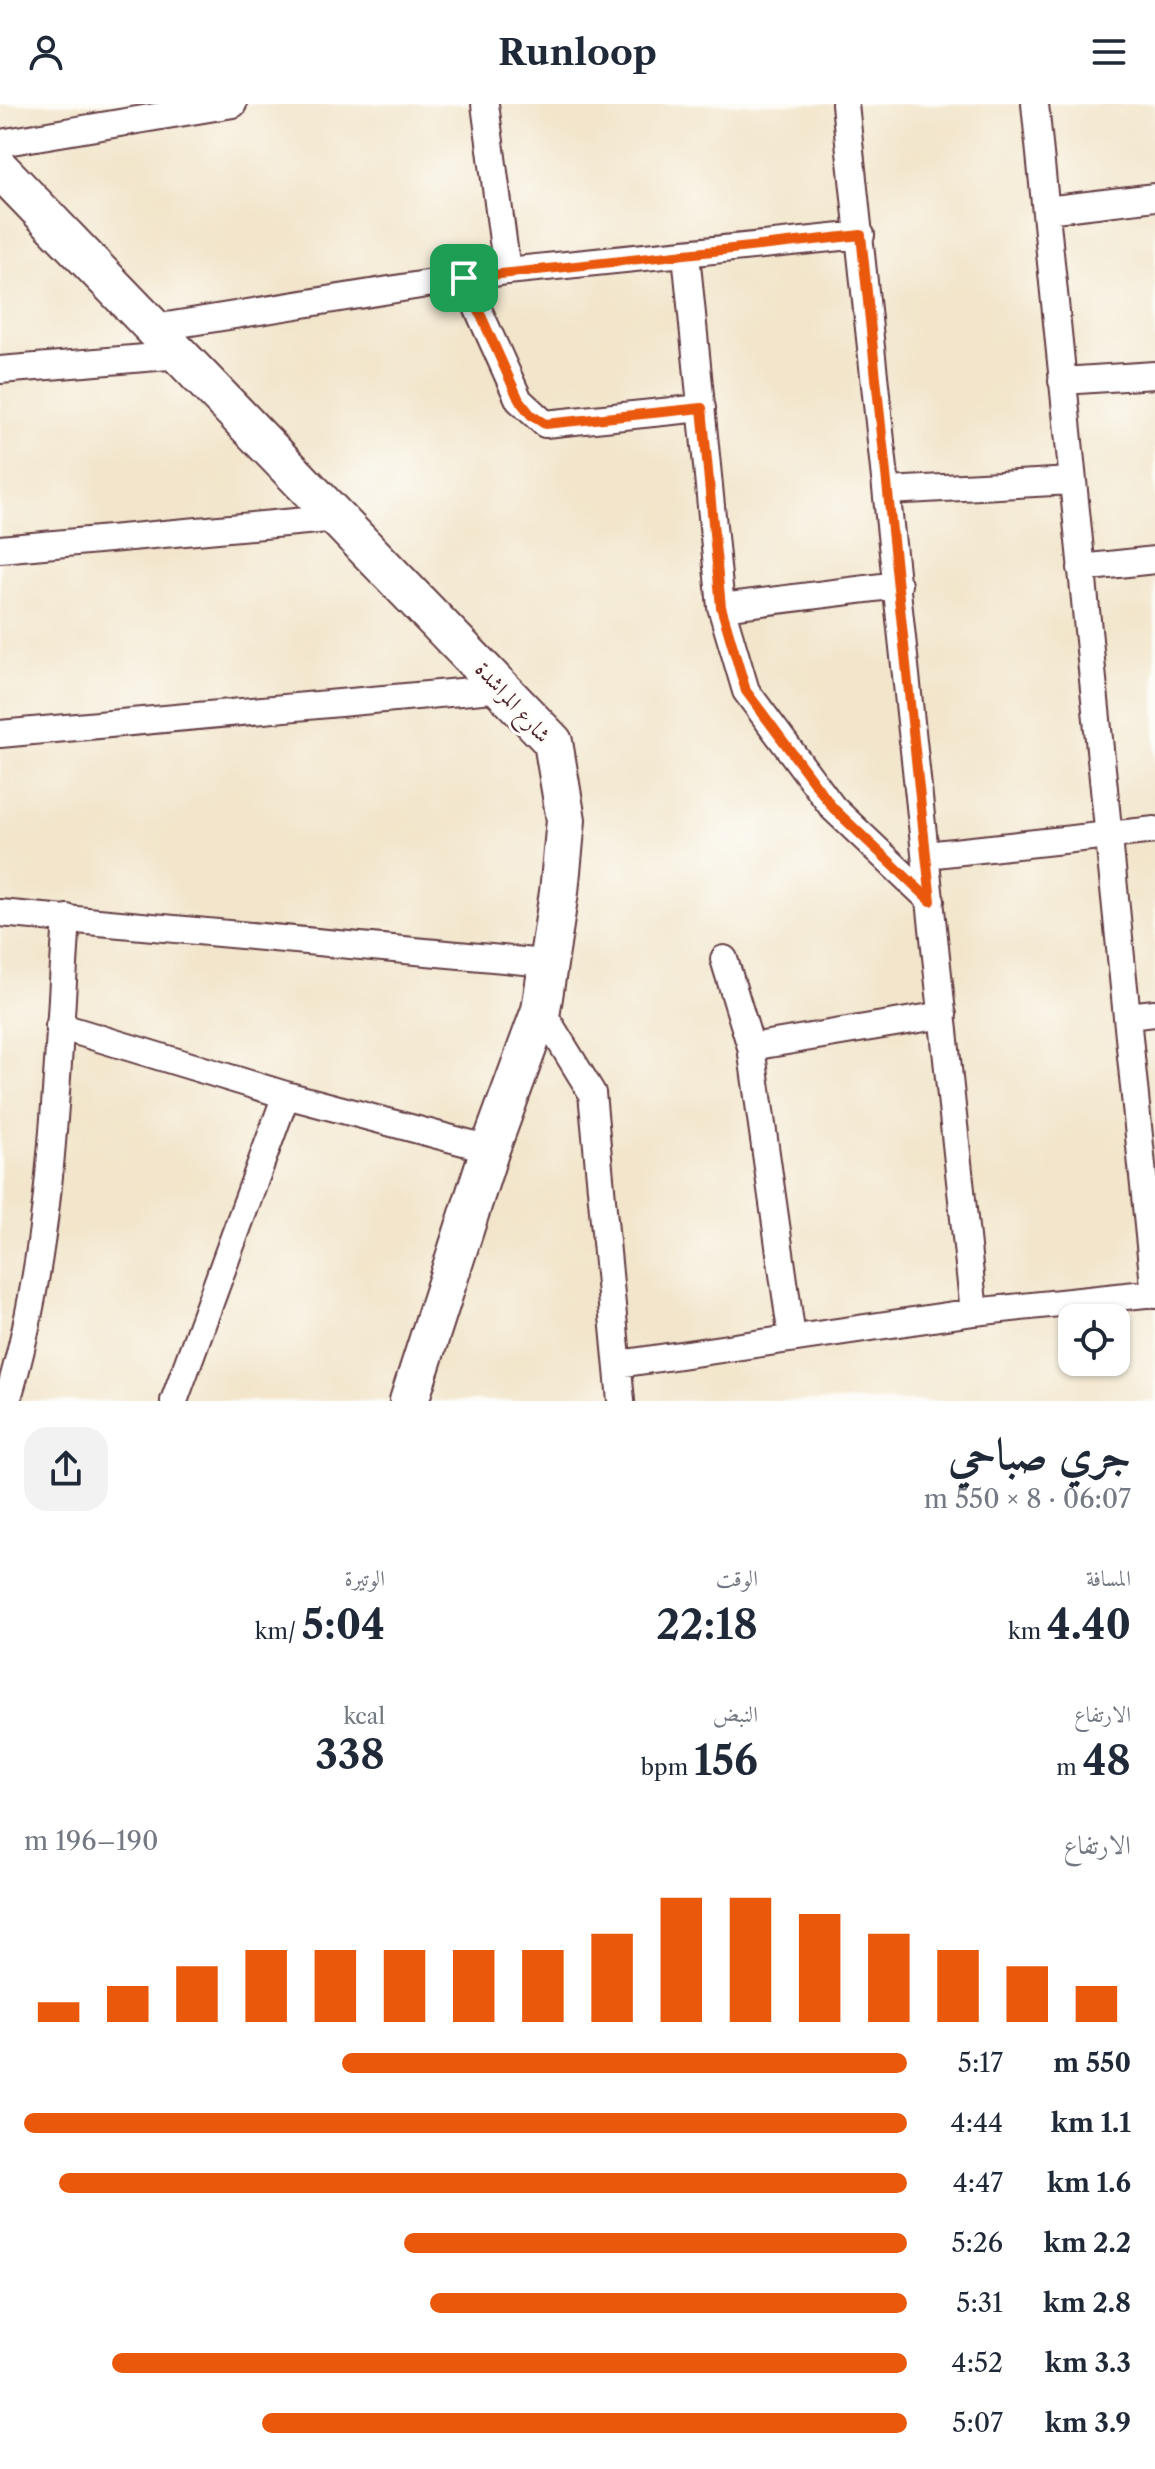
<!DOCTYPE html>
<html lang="ar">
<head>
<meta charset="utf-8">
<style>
  :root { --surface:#fff; --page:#f2f2f3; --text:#1f2937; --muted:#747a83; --accent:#ea580c }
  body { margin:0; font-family:"Libre Caslon Text",Amiri,serif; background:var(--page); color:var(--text); direction:rtl; height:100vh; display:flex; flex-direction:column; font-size:30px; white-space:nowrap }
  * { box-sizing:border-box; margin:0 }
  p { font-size:26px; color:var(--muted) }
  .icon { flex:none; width:44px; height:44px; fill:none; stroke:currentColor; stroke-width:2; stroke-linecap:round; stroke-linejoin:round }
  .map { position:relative; height:1297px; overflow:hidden; direction:ltr }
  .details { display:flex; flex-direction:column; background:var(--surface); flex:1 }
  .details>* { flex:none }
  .controls { position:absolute; left:1058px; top:1200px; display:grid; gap:16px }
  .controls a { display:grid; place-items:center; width:72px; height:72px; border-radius:16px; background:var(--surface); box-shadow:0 2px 6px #0004; font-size:40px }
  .pin { position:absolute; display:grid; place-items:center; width:68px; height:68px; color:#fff; margin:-34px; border-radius:16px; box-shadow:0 4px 12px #0006 }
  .round { display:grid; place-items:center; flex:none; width:84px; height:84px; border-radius:24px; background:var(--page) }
  .head { display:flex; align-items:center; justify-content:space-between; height:136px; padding:0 24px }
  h1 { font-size:44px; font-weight:700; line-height:60px }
  .figures { display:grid; grid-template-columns:repeat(3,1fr); gap:12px; height:136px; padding:8px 24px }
  .figures div { display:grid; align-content:center }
  .figures b { font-size:40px; font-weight:700 }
  .figures small { font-size:22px; font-weight:400 }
  .figures p { font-size:22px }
  .chart { height:224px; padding:16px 24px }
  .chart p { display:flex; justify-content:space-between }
  .chart svg { width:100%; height:144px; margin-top:8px; stroke:var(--accent); stroke-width:6 }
  ul { padding:0 24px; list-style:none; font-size:26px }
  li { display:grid; grid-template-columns:128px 96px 1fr; align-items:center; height:60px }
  li i { height:20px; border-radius:10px; background:var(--accent) }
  header { display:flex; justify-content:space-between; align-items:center; height:104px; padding:0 24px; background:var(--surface); font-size:36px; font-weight:700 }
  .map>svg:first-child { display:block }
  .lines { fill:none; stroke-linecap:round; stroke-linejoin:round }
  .street-casing { stroke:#633d43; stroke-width:30 }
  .secondary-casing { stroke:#633d43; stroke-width:42 }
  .street { stroke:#fff; stroke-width:26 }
  .secondary { stroke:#fff; stroke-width:38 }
  .route-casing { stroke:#fff; stroke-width:16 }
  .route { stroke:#ea580c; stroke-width:10 }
  .labels { text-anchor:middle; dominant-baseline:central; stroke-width:6; stroke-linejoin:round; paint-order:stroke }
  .street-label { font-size:22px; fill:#4a1f2b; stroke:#fdfcf7 }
</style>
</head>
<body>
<header><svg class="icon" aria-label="menu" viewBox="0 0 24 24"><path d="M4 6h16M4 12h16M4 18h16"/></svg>Runloop<svg class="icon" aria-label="person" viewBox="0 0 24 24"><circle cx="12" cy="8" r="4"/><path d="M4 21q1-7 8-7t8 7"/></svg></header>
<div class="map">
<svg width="1155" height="1297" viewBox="0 0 1155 1297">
  <rect width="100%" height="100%" fill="#fdfcf7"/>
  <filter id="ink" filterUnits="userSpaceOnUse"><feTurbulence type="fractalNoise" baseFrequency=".0125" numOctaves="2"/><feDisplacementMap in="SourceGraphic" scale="16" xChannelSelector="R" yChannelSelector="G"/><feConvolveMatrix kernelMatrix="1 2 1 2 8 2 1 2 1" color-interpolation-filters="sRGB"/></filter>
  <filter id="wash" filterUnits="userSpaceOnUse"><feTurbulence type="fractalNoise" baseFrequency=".006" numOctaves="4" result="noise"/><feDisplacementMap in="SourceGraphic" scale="32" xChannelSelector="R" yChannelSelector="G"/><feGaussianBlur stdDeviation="1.8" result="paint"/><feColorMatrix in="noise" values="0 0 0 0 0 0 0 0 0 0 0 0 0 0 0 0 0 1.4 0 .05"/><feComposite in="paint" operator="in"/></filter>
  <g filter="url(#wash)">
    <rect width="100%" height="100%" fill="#f2e5cb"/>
  </g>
  <g filter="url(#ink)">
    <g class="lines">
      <defs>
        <path id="street" d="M485,0L507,167L861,131
          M845,0L974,1208
          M1035,0L1155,1191
          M0,39L233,0
          M1046,106L1155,93
          M686,150L721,503L746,587L833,704L931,797
          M464,174L519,296L545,320L702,304
          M154,224L507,167
          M0,266L181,251
          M1062,277L1155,271
          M888,387L1072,377
          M0,445L339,414
          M1081,464L1155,456
          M721,503L898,481
          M0,630L504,584
          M926,751L1155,726
          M0,809L546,859
          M724,855L751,943L792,1234
          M541,906L592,989L621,1297
          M1127,912L1155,909
          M59,922L286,991L490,1045
          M751,943L943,911
          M619,1260L974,1208L1155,1189
          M7,1297C54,1142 56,974 67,814
          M174,1297L286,991"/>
        <path id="secondary" d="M0,65L553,638L566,716L559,788L541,906L490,1045L409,1297"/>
      </defs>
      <use href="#street" class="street-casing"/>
      <use href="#secondary" class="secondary-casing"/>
      <use href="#street" class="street"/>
      <use href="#secondary" class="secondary"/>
    </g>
  </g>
  <g class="lines" filter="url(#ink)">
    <defs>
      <path id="route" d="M861,131L926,751L931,797L833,704L746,587L721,503L702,304L545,320L531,311L519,296L464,174Z"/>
    </defs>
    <use href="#route" class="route-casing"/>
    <use href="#route" class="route"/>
  </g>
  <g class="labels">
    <g class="street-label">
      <text transform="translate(513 598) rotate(48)">شارع المراشدة</text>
    </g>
  </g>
</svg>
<div class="controls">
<a><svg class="icon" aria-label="locate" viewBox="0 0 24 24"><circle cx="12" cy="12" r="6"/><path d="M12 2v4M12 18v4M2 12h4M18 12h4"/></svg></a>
</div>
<div class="pin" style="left:464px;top:174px;background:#1e9e55"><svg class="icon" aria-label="arrive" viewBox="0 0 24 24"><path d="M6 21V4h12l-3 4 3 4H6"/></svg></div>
</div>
<section class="details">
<div class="head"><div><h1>جري صباحي</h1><p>06:07 · 8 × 550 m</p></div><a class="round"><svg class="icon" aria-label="share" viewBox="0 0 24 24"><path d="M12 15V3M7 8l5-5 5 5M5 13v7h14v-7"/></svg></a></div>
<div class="figures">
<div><p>المسافة</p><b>4.40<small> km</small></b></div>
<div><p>الوقت</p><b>22:18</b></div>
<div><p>الوتيرة</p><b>5:04<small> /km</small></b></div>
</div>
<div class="figures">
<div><p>الارتفاع</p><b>48<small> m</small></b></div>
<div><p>النبض</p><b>156<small> bpm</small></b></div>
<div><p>kcal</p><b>338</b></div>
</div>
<div class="chart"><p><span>الارتفاع</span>190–196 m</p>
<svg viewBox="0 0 160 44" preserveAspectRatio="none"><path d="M5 44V38M15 44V33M25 44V27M35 44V22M45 44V22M55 44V22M65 44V22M75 44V22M85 44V17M95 44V6M105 44V6M115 44V11M125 44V17M135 44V22M145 44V27M155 44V33"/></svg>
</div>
<ul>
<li><b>550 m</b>5:17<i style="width:64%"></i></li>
<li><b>1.1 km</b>4:44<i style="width:100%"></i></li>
<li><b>1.6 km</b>4:47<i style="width:96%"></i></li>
<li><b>2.2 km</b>5:26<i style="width:57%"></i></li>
<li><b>2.8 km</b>5:31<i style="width:54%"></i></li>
<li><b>3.3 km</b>4:52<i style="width:90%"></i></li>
<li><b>3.9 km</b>5:07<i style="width:73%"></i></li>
</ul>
</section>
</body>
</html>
